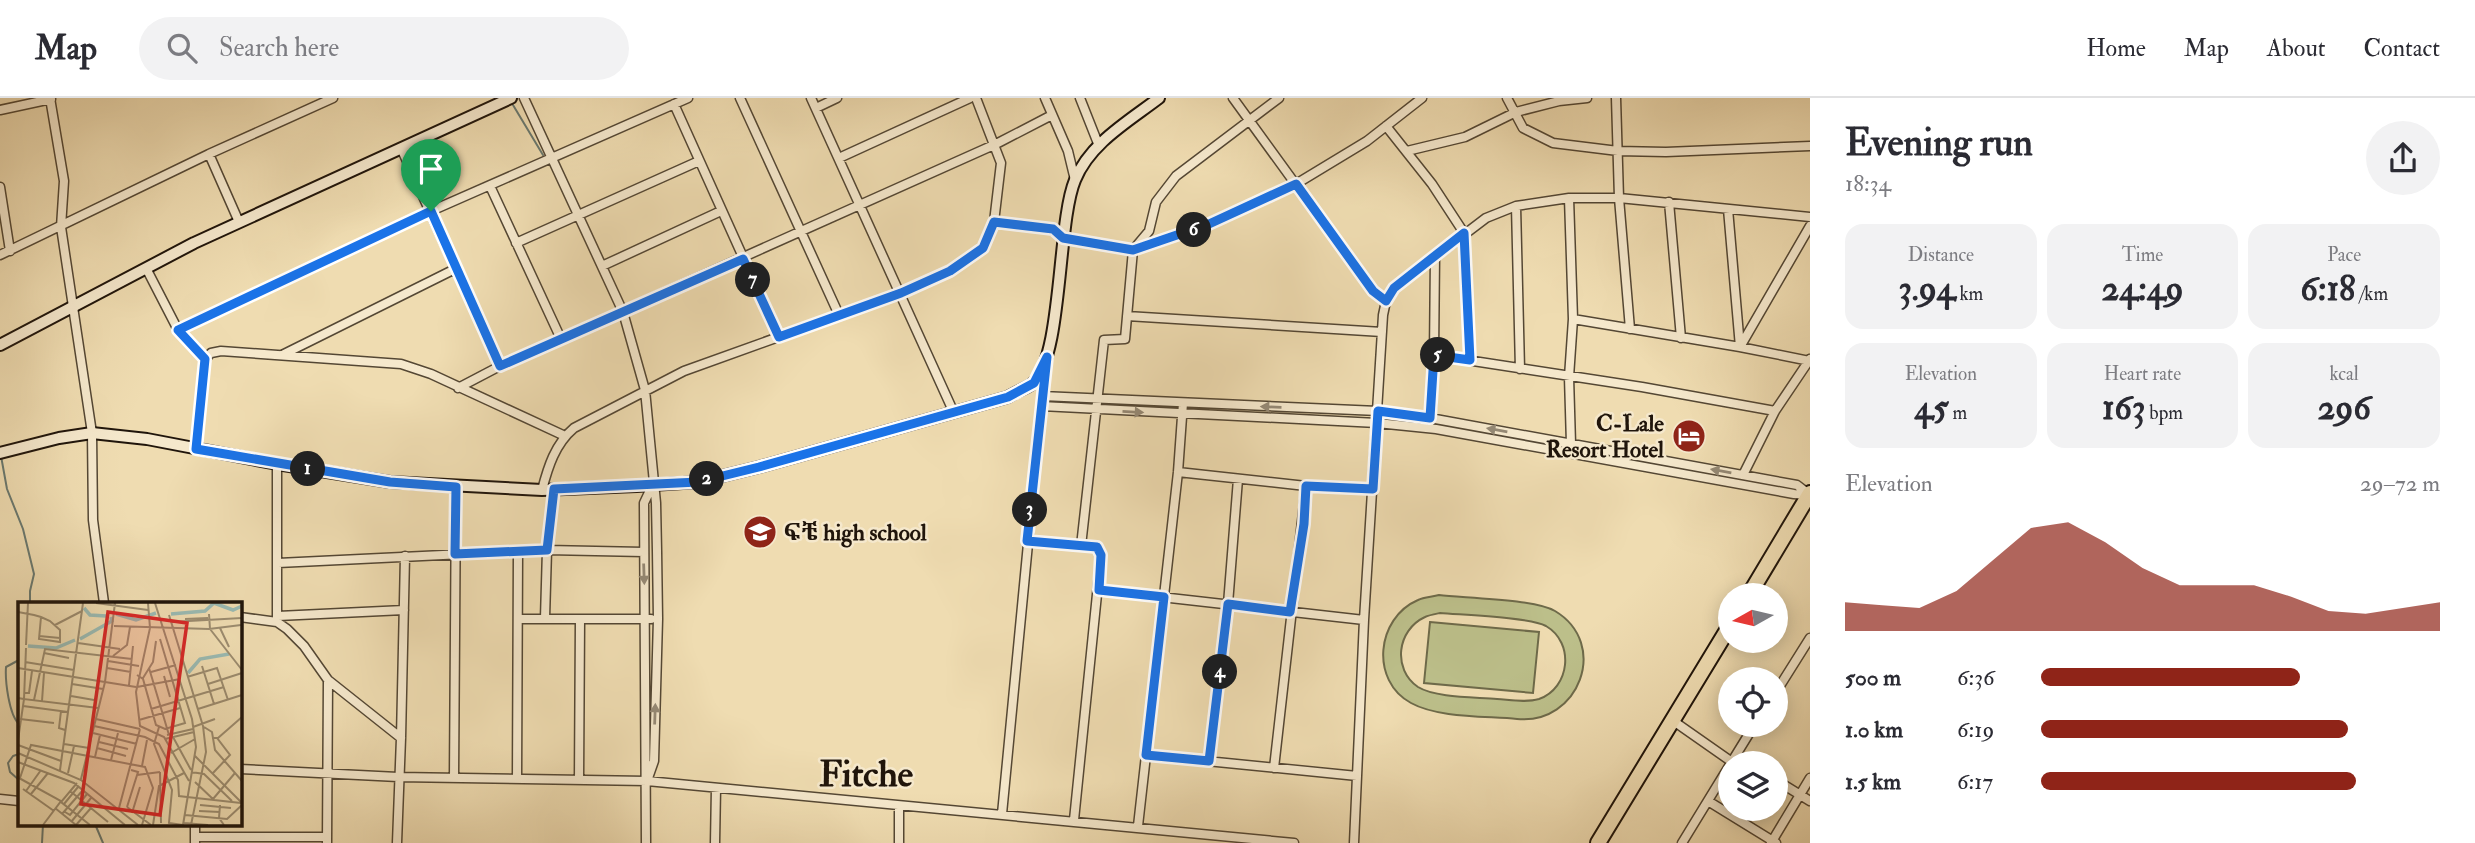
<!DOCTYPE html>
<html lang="en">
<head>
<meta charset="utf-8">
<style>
  :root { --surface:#fff; --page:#f2f2f3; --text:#2b2b33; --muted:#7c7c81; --line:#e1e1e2; --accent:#8f2418 }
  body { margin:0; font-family:"IM FELL Double Pica","Noto Serif Ethiopic",serif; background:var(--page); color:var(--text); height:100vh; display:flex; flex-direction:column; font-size:26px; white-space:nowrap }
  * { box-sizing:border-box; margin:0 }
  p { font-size:23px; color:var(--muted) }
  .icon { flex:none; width:38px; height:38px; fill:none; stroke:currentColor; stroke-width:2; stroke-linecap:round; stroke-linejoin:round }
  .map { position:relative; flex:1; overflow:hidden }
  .details { display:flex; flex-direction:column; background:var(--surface); width:665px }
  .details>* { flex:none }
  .needle { width:46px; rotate:262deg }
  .tools { position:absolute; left:1718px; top:485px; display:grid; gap:14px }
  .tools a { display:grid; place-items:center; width:70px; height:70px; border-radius:50%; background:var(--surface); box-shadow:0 4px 18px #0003; font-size:35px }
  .pin { position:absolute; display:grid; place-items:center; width:60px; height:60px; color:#fff; margin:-72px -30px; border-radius:50% 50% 50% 0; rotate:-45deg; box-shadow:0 0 7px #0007 }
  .pin .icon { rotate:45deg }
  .km { position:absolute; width:35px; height:35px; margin:-18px; border-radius:50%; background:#222; color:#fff; font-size:19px; line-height:35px; text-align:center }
  .round { display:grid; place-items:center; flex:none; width:74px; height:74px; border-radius:37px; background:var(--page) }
  .headline { display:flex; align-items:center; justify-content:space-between; height:119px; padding:0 35px }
  h1 { font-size:38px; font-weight:700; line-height:52px }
  .stats { display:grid; grid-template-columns:repeat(3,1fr); gap:10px; height:119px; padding:7px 35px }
  .stats div { display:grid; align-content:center; border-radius:18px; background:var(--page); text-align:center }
  .stats b { font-size:35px; font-weight:700 }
  .stats small { font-size:19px; font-weight:400 }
  .stats p { font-size:19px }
  .chart { height:196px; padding:14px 35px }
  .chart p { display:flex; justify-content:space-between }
  .chart svg { width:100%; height:126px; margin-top:7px; fill:var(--accent); opacity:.7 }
  ul { padding:0 35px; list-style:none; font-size:23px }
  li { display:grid; grid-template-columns:112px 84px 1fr; align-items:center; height:52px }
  li i { height:18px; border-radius:9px; background:var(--accent) }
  header { display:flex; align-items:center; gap:42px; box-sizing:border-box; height:98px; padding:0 35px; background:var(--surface); border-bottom:2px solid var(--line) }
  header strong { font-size:33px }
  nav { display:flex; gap:38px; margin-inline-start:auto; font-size:24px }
  .search { width:490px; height:63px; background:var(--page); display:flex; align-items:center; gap:18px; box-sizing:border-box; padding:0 24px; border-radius:38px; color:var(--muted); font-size:26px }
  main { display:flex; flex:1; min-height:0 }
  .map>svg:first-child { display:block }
  .green { fill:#bcbf8a; stroke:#6e6a4a; stroke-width:2; fill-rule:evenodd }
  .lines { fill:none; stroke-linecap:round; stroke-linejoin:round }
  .stream { stroke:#69786f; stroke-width:2 }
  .street-casing { stroke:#544734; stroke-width:11 }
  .secondary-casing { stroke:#20150b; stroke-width:14 }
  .highway-casing { stroke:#20150b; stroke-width:18 }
  .street { stroke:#f5e8cc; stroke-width:8 }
  .secondary { stroke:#f5e8cc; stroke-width:10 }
  .highway { stroke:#efdcb1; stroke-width:14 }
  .oneway { fill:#958975 }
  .route-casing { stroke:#fff; stroke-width:14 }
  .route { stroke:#1a73e8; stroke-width:9 }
  .labels { text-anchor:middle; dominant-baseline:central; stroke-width:5; stroke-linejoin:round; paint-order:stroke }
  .poi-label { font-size:23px; font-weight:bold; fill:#20150b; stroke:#f5e8cc; text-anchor:end }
  .town-label { font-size:37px; font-weight:bold; fill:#20150b; stroke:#f5e8cc }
  .inset-river { fill:none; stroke:#9abab2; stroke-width:3.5 }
  .inset-road { fill:none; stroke:#9c8c6f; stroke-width:2 }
  .view { fill:#d62828; fill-opacity:0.15; stroke:#d62828; stroke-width:3.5 }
  .inset-edge { fill:none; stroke:#20150b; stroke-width:3.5 }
</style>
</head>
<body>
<header>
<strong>Map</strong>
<div class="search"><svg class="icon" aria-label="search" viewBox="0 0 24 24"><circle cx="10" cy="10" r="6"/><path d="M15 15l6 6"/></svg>Search here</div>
<nav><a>Home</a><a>Map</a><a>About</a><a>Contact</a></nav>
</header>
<main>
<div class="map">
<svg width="1810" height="745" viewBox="0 0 1810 745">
  <rect width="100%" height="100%" fill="#efdcb1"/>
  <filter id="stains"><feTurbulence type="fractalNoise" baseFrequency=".00286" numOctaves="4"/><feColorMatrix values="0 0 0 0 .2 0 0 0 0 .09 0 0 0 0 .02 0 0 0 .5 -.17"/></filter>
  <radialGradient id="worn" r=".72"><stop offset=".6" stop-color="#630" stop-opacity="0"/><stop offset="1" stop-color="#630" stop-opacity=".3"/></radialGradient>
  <path class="green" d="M1439,497C1465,500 1535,501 1555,513C1610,546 1579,627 1517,621C1486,618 1438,620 1411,605C1370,583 1376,520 1418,502C1424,499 1432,499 1439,497ZM1440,515C1463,517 1529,519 1546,528C1575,545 1570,590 1539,601C1526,605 1511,602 1497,601C1475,599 1436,600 1418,589C1392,571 1397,532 1425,519C1429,517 1435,516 1440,515Z
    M1430,524L1539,534L1533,595L1424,585Z"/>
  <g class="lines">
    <path class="stream" d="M513,7L543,57
      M1,358L7,391L23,431L34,476L30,493V505
      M19,562L6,569C5,583 9,617 19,626
      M19,656L13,658L8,665L10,674L19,682
      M95,726L103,745
      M42,745L43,726"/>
    <defs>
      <path id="street" d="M50,0L64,83L61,129L92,335L93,422L104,505
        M524,0L623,214L645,292L656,405L657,453L658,521L654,663L647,683
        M740,0L839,217
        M811,0L954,315
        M1045,0L1068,53L1075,82
        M1080,0L1099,48
        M1233,0L1373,193L1386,203
        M1507,0L1523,30L1553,45L1618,53L1666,54L1810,48
        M1616,0L1619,100L1630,231
        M674,6L779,239
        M816,10L837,0
        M0,12L51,1
        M1386,28L1432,86L1464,135L1470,262
        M401,50L500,268
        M1407,53L1465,39L1516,14L1559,3L1587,0
        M209,56L239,124
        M839,60L970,0
        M490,88L561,241
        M0,89L10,153
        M1569,100L1573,221L1569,279L1571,346
        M1669,104L1681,240
        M1516,108L1520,271
        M1728,111L1740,249
        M994,124L1053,131L1063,140L1133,152L1209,126L1296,86L1367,43L1422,0
        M516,145L699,63
        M0,157L209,56L333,0
        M602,168L721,113
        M146,170L178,232L205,261L196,351
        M1127,218L1382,234
        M1573,221L1740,249L1810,263
        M178,232L431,113L688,0
        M1740,249L1810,128
        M284,256L457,170
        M1434,257L1435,157
        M205,261L211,255L221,253L401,266L431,276L565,338
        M458,290L500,268L996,46L1052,17
        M1042,298L1378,313L1430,320L1797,387L1810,397
        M1041,308L1377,325L1436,331L1794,396L1808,397
        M1431,323L1434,257L1642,289L1775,313
        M1178,374L1306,388L1373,391
        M1743,377L1775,313L1810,261
        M542,392C548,369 555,346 574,330L684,273L901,195L950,173L983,150L994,124L1001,65L976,0
        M1027,443L1081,448
        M278,465L547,452L644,454
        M1099,492L1364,522
        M278,518L404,512
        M240,519L277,524L287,531L304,548L328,582L401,640
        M545,520L547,452L554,392
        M519,521H651
        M277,524V366
        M1776,594L1810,540
        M1672,622L1732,664
        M1146,657L1357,678
        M1736,657L1749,665
        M1209,663L1228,506L1238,381
        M1731,665L1755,626
        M1274,670L1306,388
        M240,671L398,679L647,683L1294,745
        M454,680L456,389
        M517,681L518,454
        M579,682L580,521
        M1776,682L1810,703
        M0,701L19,703
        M1708,703L1776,745
        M899,709V745
        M1002,716L1045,269
        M1074,722L1101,457L1097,449L1081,448L1104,242L1125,241L1133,152L1149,133L1156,104L1176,78L1279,0
        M195,726V745
        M1138,728L1178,374L1183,305
        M195,739H327
        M327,745L328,582
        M397,745L401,640L405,458
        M646,745L644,405L653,386
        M715,745L716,690
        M1354,745L1364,522L1383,217L1386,203L1394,190L1486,120L1516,108L1569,100H1619L1810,119
        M1682,745L1731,665
        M1771,745L1810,680"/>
      <path id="secondary" d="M0,247L194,145L511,0
        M0,355L59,340L92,335L147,341L277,366L390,384L542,392L637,388L698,384L759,369L1008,299C1015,294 1025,291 1032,286C1063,260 1057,125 1075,82C1090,45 1129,23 1159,0"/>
      <path id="highway" d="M1749,497L1810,395
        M1598,745L1731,526"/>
    </defs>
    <use href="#street" class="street-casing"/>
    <use href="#secondary" class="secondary-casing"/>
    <use href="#highway" class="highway-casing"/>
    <use href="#street" class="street"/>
    <use href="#secondary" class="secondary"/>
    <use href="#highway" class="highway"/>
  </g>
  <defs><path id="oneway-solid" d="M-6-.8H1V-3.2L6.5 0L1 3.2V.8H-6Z" transform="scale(1.75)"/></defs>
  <g class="oneway">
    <use href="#oneway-solid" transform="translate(1271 309) rotate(-178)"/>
    <use href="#oneway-solid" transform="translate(1133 314) rotate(3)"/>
    <use href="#oneway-solid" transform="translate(1497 332) rotate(-170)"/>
    <use href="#oneway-solid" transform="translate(1721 373) rotate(-170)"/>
    <use href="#oneway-solid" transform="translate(644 476) rotate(88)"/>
    <use href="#oneway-solid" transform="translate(655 616) rotate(-88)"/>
  </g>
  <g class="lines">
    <defs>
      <path id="route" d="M1296,86L1373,193L1386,203L1394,190L1464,135L1470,262L1434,257L1430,320L1378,313L1373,391L1306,388L1304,426L1290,514L1228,506L1209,663L1146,657L1164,499L1099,492L1101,457L1097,449L1027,443L1047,259L1034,285L1008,299L759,369L698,384L554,391L547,452L455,456L456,389L390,384L196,351L205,261L178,232L431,113L500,268L743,161L779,239L901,195L950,173L983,150L994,124L1053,131L1063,140L1133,152L1209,126Z"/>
    </defs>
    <use href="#route" class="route-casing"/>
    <use href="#route" class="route"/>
  </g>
  <defs>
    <symbol id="hotel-disc" viewBox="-11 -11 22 22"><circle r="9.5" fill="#8f2418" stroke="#f5e8cc"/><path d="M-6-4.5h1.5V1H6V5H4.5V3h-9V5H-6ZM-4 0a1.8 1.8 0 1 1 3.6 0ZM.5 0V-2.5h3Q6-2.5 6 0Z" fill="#fff"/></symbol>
    <symbol id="school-disc" viewBox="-11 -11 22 22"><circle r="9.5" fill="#8f2418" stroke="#f5e8cc"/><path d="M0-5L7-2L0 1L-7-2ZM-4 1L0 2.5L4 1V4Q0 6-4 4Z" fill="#fff"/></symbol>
  </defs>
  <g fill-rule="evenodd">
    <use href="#hotel-disc" x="1670" y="319" width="38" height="38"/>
    <use href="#school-disc" x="741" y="415" width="38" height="38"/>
  </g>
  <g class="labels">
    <g class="poi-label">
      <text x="1664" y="325">C-Lale<tspan x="1664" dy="26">Resort Hotel</tspan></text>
      <text x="784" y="434" text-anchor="start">ፍቼ high school</text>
    </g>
    <g class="town-label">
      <text x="866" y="676">Fitche</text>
    </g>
  </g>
  <g transform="translate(18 504)">
    <rect width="224" height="224" fill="#efdcb1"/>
    <path class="inset-river" d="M66,6L72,13L88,14M98,12L118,18L138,11M153,12L187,9L196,1L215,8L224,4M62,37L94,19L93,15M10,44L38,46L57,38M170,71L182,57L211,52"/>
    <path class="inset-road" d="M78,1L130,8M130,1L132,26L118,90L122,124L146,135L171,179M137,1L174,117L178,145L165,223M0,10L16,13L23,15L32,19L42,28V40L21,37L23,15M191,12L192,27L224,68M151,13L185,124L188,150L173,223M167,17L190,16M153,20L224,16M37,23L64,9M96,24L191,27L223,23M202,26L211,45M21,34L42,36M60,41L102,47M8,43L10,1M26,51L51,56M95,54L109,43L112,25M90,59L121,64M7,60L56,68M184,64L196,102M0,66L118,85M89,66L113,70M131,66L151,133M133,70L158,63M119,73L125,77L138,123L147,127L167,121L142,37M146,74L152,95M169,75L199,66L210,98M125,76L135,60L138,39M54,82L85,87M190,82L224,71M111,83L115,44M119,85L162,77M6,91H11L14,69M53,94L76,98M0,96L6,97L8,46M16,98L27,47L114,57M24,99L26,71M5,104L50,110M133,107L206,85M180,107L224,93M43,109L41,126L47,128M2,117L36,121M78,117L122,127M121,118L162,106M76,124L127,135L141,142L160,178L161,194L169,195M141,125L136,142L154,188L151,221L165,223M175,125L197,117M186,125L194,130L197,148L224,179M75,131L119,142M149,133L175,127M155,135L173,168M194,136H199L212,153L195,171M200,136L224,115M147,137L176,130M0,138L6,97L80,106M81,140L110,147M46,142L71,146M0,143L43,159M79,146L108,154M0,151L63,178L120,223M153,151L177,137M177,154L224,201M77,155L82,133M93,158L100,131M0,160L56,181L107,223M124,164L129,138M42,168L65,1M142,170L143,221M173,170L186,172L214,199M50,171L56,144M119,173L142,170M1,176L43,199L25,223M2,176L13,143L127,165L135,186L124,223M63,177L87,80L97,1M177,180L196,198M59,181L43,200L72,223M5,187L36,209M8,189L23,168M52,189L90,220M13,192L30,171M169,195L223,201M195,197L217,171M46,202L60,185M182,203L213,206M202,203L201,216L206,223M109,205L120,170L113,168M109,205L133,223M37,206L58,223M101,206L122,127M181,209L202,210M47,210L52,213L69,192M114,211L122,185M44,212L65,188M167,213L209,217L224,203M53,220L73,196M166,221L190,223M58,223L73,206M135,223L141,184L166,171"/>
    <path class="view" d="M90,10L169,21L142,213L63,202Z"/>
    <rect width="224" height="224" class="inset-edge"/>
  </g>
  <rect width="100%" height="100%" filter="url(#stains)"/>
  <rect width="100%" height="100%" fill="url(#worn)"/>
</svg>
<div class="tools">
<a><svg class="needle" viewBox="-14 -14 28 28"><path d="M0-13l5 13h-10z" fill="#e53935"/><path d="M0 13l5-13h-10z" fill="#7c7c81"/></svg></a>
<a><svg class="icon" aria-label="locate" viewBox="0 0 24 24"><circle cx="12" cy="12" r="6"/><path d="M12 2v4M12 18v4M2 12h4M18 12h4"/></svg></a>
<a><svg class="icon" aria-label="layers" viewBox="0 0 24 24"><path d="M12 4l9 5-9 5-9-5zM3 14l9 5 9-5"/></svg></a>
</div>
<div class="pin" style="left:431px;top:113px;background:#1e9e55"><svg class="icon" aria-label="arrive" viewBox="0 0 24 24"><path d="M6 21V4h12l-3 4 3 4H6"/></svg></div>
<b class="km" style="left:308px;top:371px">1</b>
<b class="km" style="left:707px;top:381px">2</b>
<b class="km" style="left:1030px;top:412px">3</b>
<b class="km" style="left:1220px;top:574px">4</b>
<b class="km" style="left:1438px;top:257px">5</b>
<b class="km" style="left:1194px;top:132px">6</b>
<b class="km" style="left:753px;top:182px">7</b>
</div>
<section class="details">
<div class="headline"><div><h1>Evening run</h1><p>18:34</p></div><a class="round"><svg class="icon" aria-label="share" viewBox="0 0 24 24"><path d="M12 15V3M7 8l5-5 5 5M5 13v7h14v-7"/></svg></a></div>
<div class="stats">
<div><p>Distance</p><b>3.94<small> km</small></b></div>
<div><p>Time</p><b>24:49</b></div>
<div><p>Pace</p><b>6:18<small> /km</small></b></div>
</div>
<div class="stats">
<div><p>Elevation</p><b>45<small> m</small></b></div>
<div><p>Heart rate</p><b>163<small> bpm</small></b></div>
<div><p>kcal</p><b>296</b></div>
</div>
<div class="chart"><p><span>Elevation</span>29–72 m</p>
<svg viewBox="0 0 160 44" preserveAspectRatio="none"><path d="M0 44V34L10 35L20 36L30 30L40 19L50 8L60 6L70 13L80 22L90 28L100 28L110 28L120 32L130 37L140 38L150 36L160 34V44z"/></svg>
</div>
<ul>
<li><b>500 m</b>6:36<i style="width:65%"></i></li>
<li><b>1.0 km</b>6:19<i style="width:77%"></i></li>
<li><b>1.5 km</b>6:17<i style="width:79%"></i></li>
</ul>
</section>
</main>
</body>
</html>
